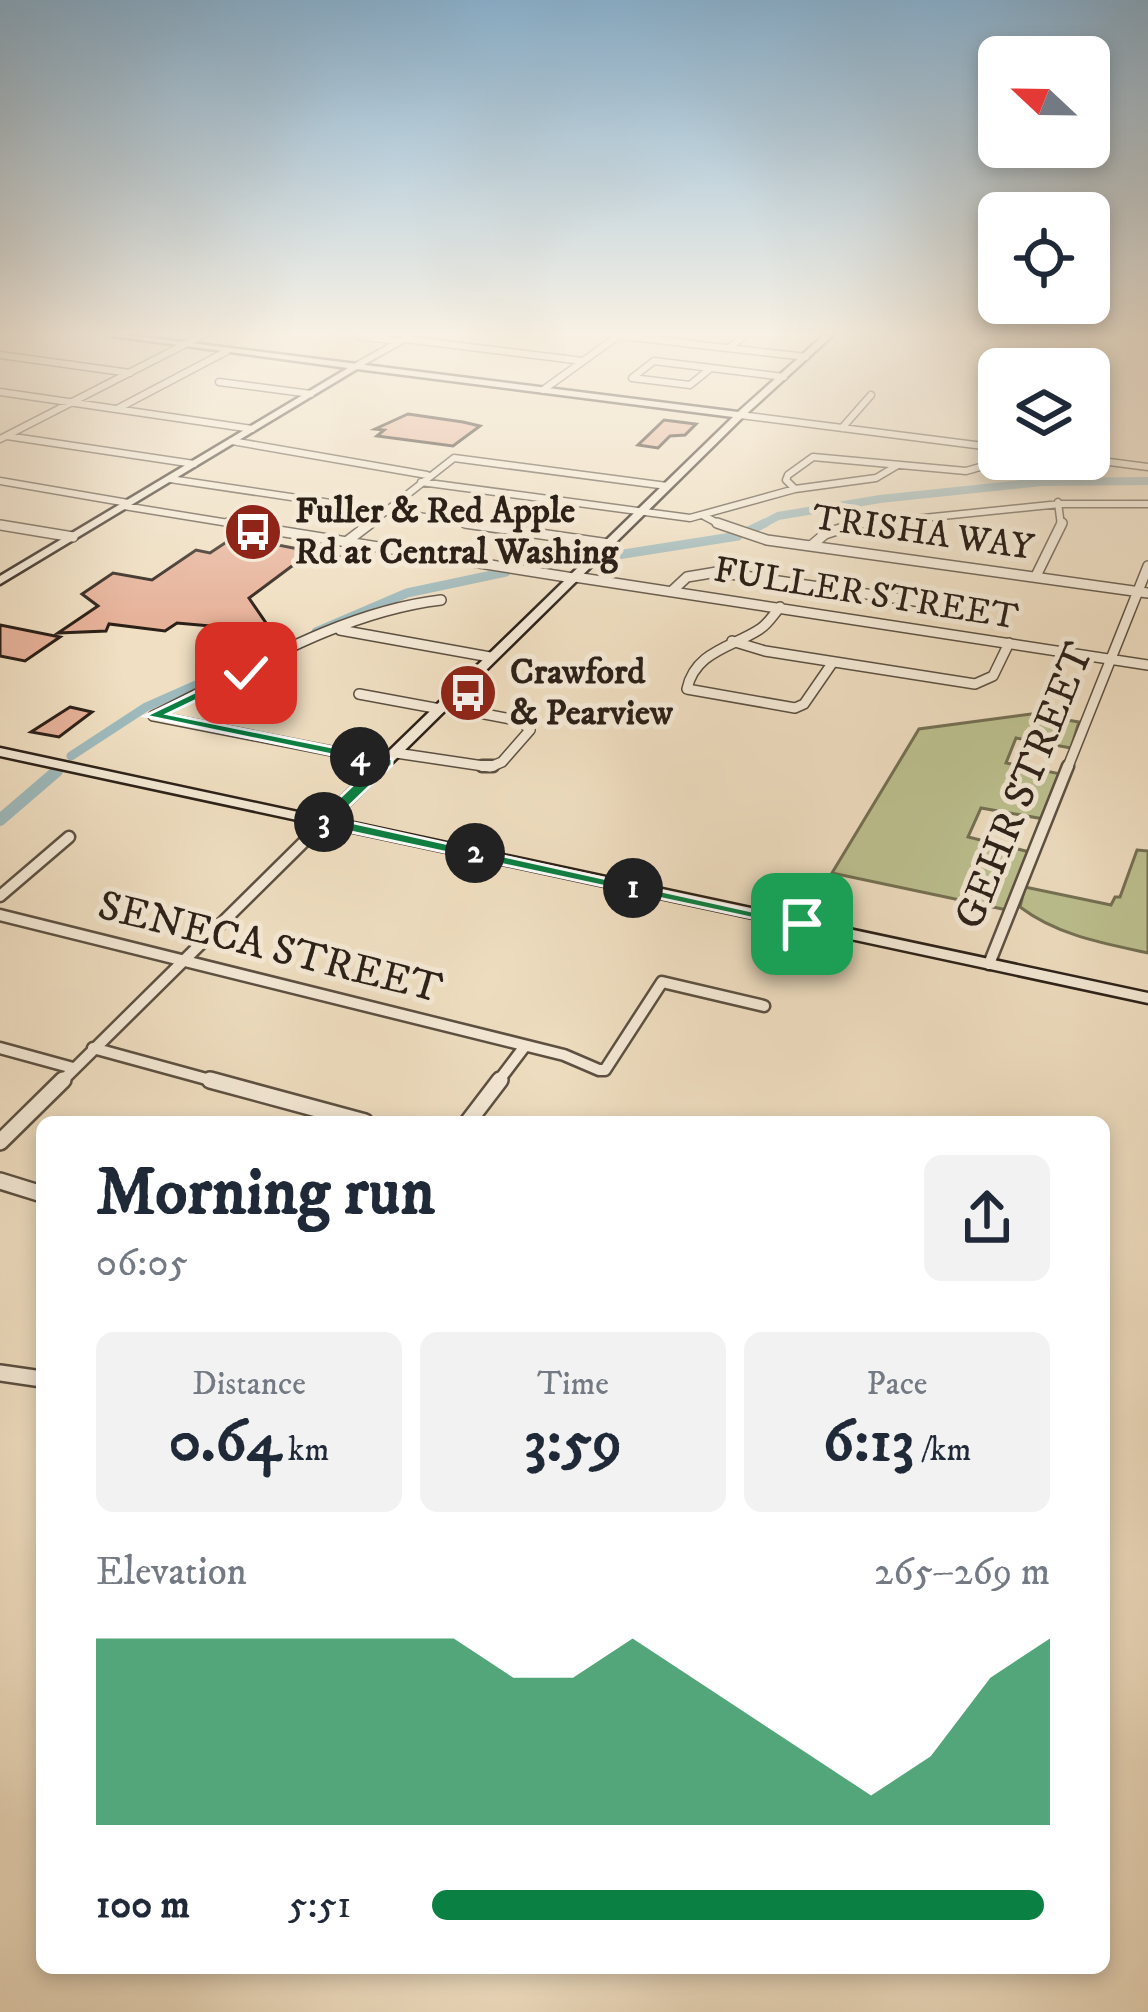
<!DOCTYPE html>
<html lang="en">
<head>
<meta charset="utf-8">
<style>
  :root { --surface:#fff; --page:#f2f2f3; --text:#1f2937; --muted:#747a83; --accent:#0b8043 }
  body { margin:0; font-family:"IM FELL DW Pica",serif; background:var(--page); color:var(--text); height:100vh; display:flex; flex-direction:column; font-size:45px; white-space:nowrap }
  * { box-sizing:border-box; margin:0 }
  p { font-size:39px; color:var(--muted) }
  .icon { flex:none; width:66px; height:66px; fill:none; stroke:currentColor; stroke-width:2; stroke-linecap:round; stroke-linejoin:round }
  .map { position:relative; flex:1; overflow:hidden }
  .side { position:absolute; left:36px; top:1116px; width:1074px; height:858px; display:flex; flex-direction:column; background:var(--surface); border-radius:18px; box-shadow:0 6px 18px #0003 }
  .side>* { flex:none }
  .needle { width:78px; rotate:292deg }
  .controls { position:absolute; left:978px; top:36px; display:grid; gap:24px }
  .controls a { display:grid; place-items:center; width:132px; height:132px; border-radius:18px; background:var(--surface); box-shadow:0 6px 18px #0003; font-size:60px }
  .pin { position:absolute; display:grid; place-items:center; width:102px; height:102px; color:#fff; margin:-51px; border-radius:24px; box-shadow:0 6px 18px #0006 }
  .km { position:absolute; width:60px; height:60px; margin:-30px; border-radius:50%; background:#222; color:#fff; font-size:33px; line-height:60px; text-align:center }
  .round { display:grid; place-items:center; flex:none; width:126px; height:126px; border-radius:18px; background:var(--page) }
  .overview { display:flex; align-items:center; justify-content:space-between; height:204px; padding:0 60px }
  h1 { font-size:66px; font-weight:700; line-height:90px }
  .figures { display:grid; grid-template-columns:repeat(3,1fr); gap:18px; height:204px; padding:12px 60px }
  .figures div { display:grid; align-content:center; border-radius:18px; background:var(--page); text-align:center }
  .figures b { font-size:60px; font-weight:700 }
  .figures small { font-size:33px; font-weight:400 }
  .figures p { font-size:33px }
  .chart { height:336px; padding:24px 60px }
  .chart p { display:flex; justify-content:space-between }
  .chart svg { width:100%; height:216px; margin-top:12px; fill:var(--accent); opacity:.7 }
  ul { padding:0 60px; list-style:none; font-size:39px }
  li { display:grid; grid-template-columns:192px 144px 1fr; align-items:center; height:90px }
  li i { height:30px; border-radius:15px; background:var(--accent) }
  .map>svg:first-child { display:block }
  .green { fill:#bdc190; stroke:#747054; stroke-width:3 }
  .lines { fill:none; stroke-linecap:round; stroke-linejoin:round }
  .canal-far2 { stroke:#9ebabd; stroke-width:8 }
  .canal-far1 { stroke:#9ebabd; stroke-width:9 }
  .canal { stroke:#9ebabd; stroke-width:12 }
  .building { fill:#e7b29a; stroke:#2b2018; stroke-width:3 }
  .street-far3-casing { stroke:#5c5042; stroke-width:9 }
  .street-far2-casing { stroke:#5c5042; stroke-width:12 }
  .street-far1-casing { stroke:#5c5042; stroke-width:15 }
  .street-casing { stroke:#5c5042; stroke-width:20 }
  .secondary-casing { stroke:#2b2018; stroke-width:5 }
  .street-far3 { stroke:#f5ead7; stroke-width:6 }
  .street-far2 { stroke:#f5ead7; stroke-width:9 }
  .street-far1 { stroke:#f5ead7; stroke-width:10 }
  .street { stroke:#f5ead7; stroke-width:15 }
  .secondary { fill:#f5ead7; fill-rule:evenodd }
  .route { fill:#0b8043; stroke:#fff; stroke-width:3 }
  .labels { text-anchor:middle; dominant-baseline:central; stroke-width:10; stroke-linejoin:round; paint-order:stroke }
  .far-poi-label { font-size:36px; font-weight:bold; fill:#2b2018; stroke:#f5ead7; text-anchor:start }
  .far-street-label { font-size:36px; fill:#2b2018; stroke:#f5ead7 }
  .street-label { font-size:42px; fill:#2b2018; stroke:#f5ead7 }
</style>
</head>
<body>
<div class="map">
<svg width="1148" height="2012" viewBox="0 0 1148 2012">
  <rect width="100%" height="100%" fill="#f0dfc2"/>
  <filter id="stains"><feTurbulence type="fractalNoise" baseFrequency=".00167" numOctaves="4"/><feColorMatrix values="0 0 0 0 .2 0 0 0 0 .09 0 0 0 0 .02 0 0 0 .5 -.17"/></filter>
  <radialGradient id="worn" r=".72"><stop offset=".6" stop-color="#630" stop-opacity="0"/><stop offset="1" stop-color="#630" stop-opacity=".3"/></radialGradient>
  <path class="green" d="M1031,714L1079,722L1071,748L1016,738L1006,763L1061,774L1044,819L981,808L968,837L1030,852L1007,910L832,873L919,729Z
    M1137,850L1148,851V953C1102,943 1057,935 1020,907L1025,887L1111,905L1115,897H1120Z"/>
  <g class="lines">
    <path class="canal-far2" d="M759,526L778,516L880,499L1041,482L1148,481"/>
    <path class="canal-far1" d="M746,532L765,523
      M611,556L738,536
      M533,566L580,558
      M316,632L407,593L506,572
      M71,756L146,707L284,646"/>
    <path class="canal" d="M0,820L57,771"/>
  </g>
  <path class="building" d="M408,414L463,422L480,426L453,446L377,436L384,430L375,429Z
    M664,420L696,424L685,435L670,436L658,448L638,445Z
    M243,538L344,558L292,566L249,598L266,623L257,630L177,623L165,631L109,624L106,631L58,633L98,606L82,594L113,573L152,580L196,550L210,553L231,539Z
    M0,625L60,637L25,661L0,656Z
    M70,707L92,712L59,737L31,732Z"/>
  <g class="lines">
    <defs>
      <path id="street-far3" d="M359,336L399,341
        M622,336L806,357
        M405,339L583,361
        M729,348L744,336
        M0,355L130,373
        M654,361L711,368L690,385L632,378Z
        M356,366L408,337
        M711,368L784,377
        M219,382L311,394
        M543,390L618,336
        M0,392L252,429
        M117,409L227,351
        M740,415L999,448
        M842,428L871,395
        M7,436L194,464
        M0,439L201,336
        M232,441L427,475
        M1086,459L1148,467
        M170,479L485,526
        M0,481L128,503
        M421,482L690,518L795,489L876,478L898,465
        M795,489L786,480L788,475L813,457L966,471L1008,459
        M1058,502L1061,526
        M124,506L247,526
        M704,516L723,526
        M367,526L454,458L667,486
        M845,526L1060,504H1148"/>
      <path id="street-far2" d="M228,523L573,578
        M465,523L609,544
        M717,523L767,540L1148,593
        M0,525L73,537
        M346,542L371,523
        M812,545L825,534L858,523
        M1036,576L1062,523
        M575,577L1148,665
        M672,591L687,577L717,572L928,603
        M780,607C774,614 768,624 760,629C733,647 695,651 687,689L795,708L804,704L833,662
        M340,630L490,657
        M732,641L765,651L975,684L993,676L1009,643
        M359,694L440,709
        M153,716C244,672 339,612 441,600
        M154,716L387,762
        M396,753L490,767L502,762L530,730L521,721L443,706
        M1067,769L1148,566"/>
      <path id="street-far1" d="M482,766H493
        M0,896L69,837
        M0,915L564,1055L599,1070H605L662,982L764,1006
        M989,964L1068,766
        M0,1048L73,1068
        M93,1048L221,1083
        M60,1083L324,822
        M497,1083L525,1046"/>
      <path id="street" d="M210,1080L365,1122
        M468,1122L500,1080
        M0,1142L63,1080
        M0,1181L42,1194
        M0,1373L42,1379"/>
      <path id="secondary" d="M112,336H135L738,412L823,336H832L743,417L335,819L1148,993V1003L0,756V748L321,817L733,417L357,369L0,584V576L348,368Z"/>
    </defs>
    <use href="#street-far3" class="street-far3-casing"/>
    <use href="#street-far2" class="street-far2-casing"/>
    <use href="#street-far1" class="street-far1-casing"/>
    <use href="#street" class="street-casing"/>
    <use href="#secondary" class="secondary-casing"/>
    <use href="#street-far3" class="street-far3"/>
    <use href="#street-far2" class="street-far2"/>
    <use href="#street-far1" class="street-far1"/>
    <use href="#street" class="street"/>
    <use href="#secondary" class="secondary"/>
  </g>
  <linearGradient id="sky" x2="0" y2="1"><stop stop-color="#8ab6d7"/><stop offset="0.54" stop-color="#f8f1e4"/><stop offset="1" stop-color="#f8f1e4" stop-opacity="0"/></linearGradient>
  <rect width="1148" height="618" fill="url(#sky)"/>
  <path class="route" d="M241,670L253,673L168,714L392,759V765L336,819L811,924L802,929L318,825V818L375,764L145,716Z"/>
  <defs>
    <symbol id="bus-disc" viewBox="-11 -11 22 22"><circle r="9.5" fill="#8f2418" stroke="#f5ead7"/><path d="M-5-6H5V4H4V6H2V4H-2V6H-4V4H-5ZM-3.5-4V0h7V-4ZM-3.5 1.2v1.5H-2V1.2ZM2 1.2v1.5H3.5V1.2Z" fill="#fff"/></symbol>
  </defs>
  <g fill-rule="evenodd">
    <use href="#bus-disc" x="220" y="499" width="66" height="66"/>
    <use href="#bus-disc" x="435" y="660" width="66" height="66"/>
  </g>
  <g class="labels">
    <g class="far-poi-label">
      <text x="295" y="511">Fuller &amp; Red Apple<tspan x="295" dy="41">Rd at Central Washing</tspan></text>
      <text x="510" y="672">Crawford<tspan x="510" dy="41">&amp; Pearview</tspan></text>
    </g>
    <g class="far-street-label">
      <text transform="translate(923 533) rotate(8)">TRISHA WAY</text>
      <text transform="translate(866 594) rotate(9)">FULLER STREET</text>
    </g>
    <g class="street-label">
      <text transform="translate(1025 786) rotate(-68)">GEHR STREET</text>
      <text transform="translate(270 948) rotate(14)">SENECA STREET</text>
    </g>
  </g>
  <rect width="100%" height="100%" filter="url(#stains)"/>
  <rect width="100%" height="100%" fill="url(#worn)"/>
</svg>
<div class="controls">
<a><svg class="needle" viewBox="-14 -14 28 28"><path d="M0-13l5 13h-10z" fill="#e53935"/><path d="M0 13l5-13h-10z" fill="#747a83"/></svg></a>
<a><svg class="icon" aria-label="locate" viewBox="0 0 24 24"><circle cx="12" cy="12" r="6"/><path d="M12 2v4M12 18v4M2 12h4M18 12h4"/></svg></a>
<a><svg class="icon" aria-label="layers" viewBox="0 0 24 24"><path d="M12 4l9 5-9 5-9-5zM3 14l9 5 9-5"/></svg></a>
</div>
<div class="pin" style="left:802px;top:924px;background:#1e9e55"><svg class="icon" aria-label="arrive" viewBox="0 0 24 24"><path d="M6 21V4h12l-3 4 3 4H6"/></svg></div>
<div class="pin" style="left:246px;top:673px;background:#d93025"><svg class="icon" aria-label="check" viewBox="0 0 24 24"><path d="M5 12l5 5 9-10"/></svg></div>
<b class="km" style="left:633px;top:888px">1</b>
<b class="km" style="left:475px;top:853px">2</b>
<b class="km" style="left:324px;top:822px">3</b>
<b class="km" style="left:360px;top:757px">4</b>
<section class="side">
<div class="overview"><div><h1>Morning run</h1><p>06:05</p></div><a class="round"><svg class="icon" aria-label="share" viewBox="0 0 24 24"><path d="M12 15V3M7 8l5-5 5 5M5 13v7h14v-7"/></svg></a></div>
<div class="figures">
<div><p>Distance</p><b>0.64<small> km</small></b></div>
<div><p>Time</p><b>3:59</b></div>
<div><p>Pace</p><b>6:13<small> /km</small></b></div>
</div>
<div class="chart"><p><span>Elevation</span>265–269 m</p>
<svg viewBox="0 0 160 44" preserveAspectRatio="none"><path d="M0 44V6L10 6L20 6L30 6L40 6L50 6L60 6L70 14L80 14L90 6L100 14L110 22L120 30L130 38L140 30L150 14L160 6V44z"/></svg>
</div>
<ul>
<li><b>100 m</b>5:51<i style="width:99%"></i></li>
</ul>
</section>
</div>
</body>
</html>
